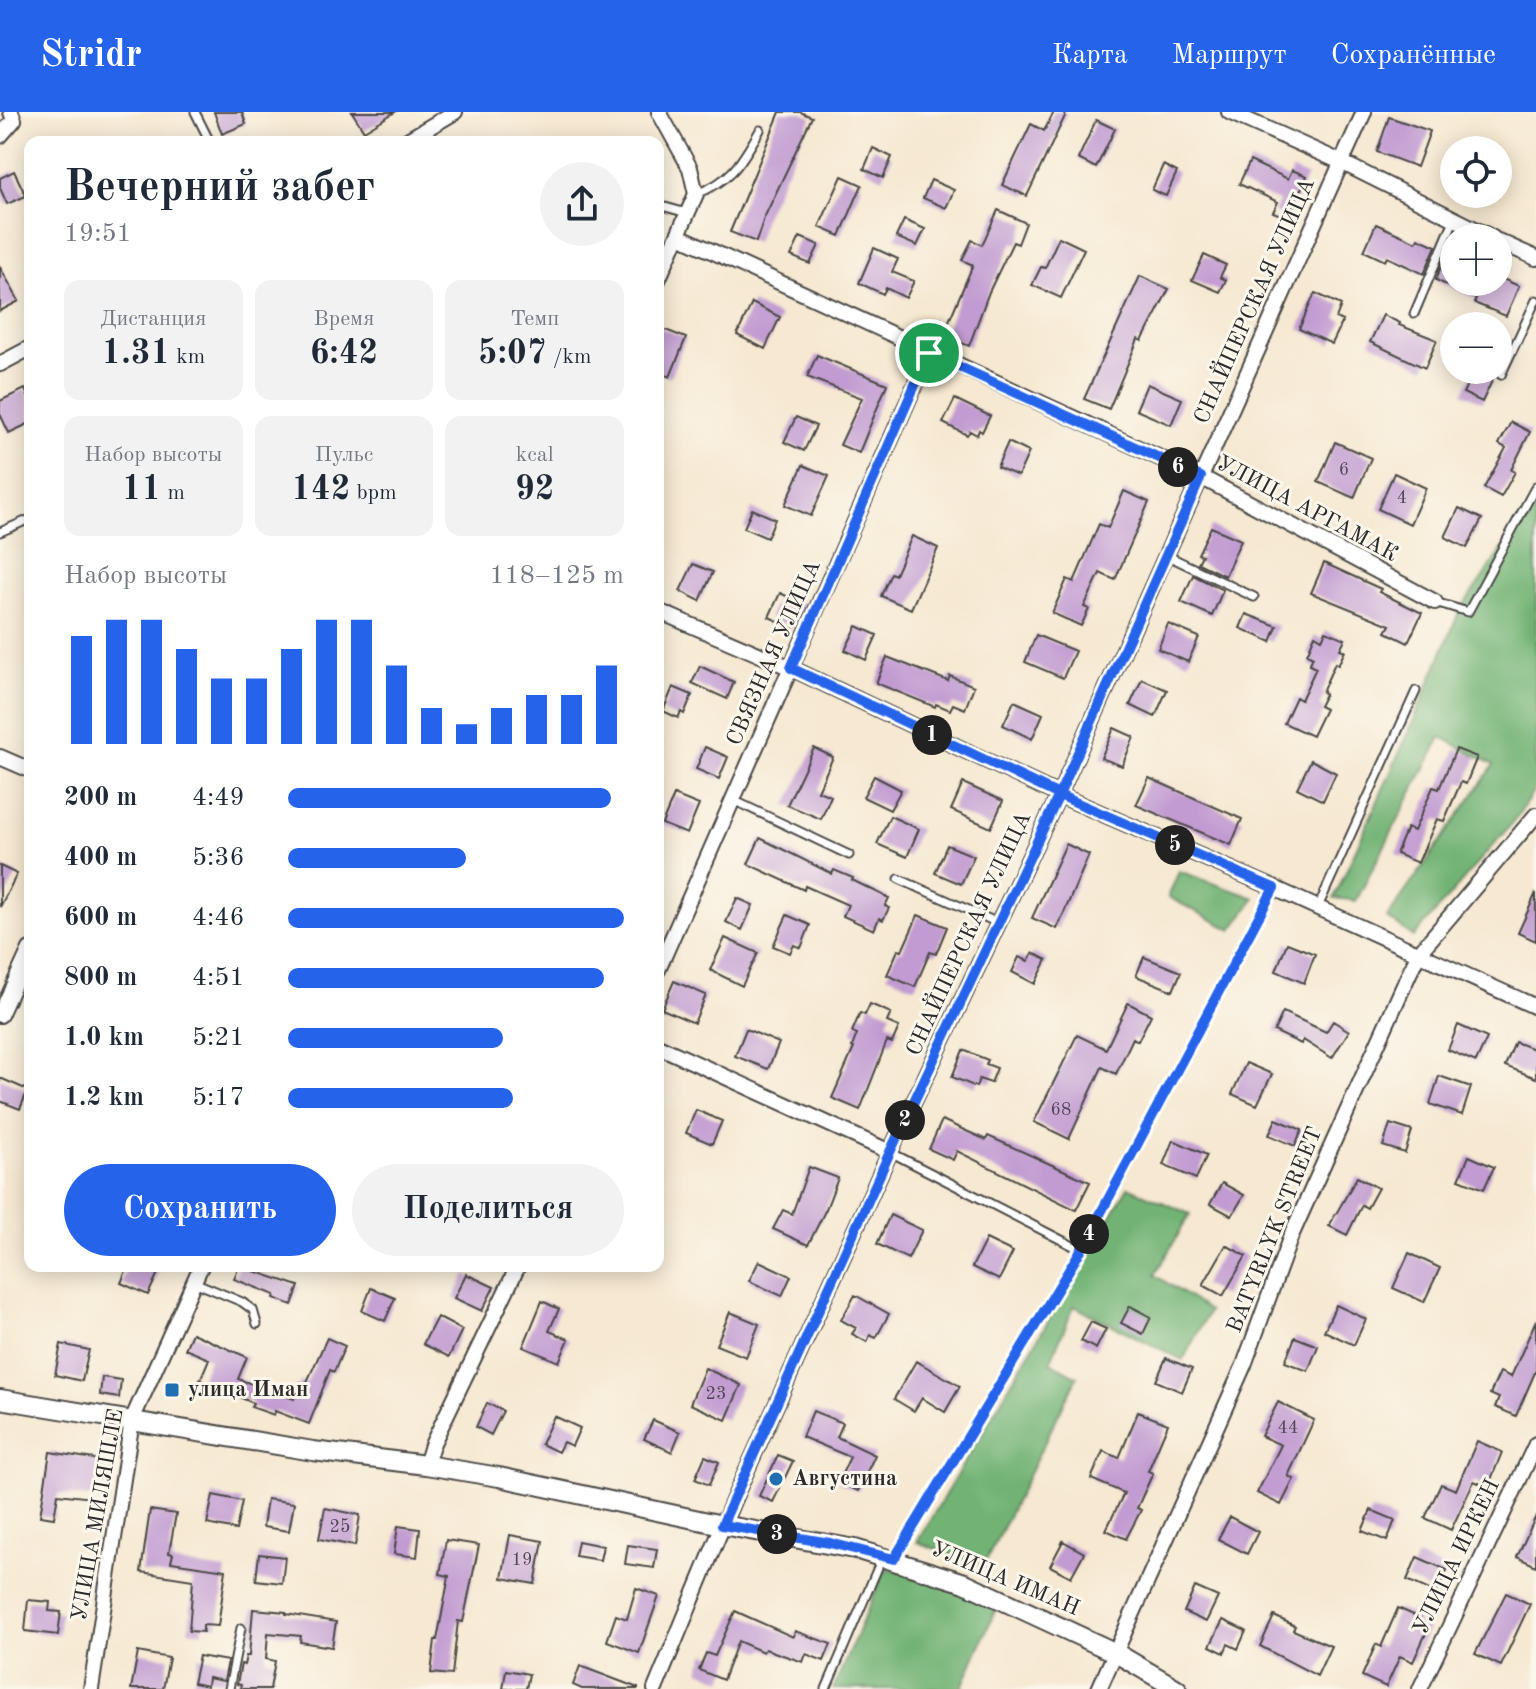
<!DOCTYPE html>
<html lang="ru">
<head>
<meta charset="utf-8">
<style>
  :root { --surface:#fff; --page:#f2f2f3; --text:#1f2937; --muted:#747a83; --accent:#2563eb }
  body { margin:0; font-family:"Old Standard TT",serif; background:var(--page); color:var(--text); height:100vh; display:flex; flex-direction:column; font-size:30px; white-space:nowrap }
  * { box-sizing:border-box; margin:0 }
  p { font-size:26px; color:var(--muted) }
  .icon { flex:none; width:44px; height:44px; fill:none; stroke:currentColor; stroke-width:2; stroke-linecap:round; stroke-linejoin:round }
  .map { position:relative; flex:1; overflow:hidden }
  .side { position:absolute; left:24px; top:24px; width:640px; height:1136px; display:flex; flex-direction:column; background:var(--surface); border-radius:16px; box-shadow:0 4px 20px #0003 }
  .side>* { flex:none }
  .controls { position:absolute; left:1440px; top:24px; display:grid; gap:16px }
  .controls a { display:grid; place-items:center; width:72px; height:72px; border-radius:50%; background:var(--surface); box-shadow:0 4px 20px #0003; font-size:40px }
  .pin { position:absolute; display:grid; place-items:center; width:68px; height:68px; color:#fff; margin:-34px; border:4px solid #fff; border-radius:50%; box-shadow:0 2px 8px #0007 }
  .km { position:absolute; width:40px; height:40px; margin:-20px; border-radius:50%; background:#222; color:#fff; font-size:22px; line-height:40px; text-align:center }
  .round { display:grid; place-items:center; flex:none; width:84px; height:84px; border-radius:42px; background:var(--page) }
  .overview { display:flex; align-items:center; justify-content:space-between; height:136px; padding:0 40px }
  h1 { font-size:44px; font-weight:800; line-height:60px }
  .figures { display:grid; grid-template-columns:repeat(3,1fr); gap:12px; height:136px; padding:8px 40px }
  .figures div { display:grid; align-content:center; border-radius:16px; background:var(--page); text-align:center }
  .figures b { font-size:34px; font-weight:800 }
  .figures small { font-size:22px; font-weight:400 }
  .figures p { font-size:22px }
  .chart { height:224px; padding:16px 40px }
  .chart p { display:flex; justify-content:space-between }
  .chart svg { width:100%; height:144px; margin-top:8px; stroke:var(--accent); stroke-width:6 }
  .cta { display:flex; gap:16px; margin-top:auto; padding:16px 40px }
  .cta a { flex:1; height:92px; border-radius:48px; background:var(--accent); color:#fff; font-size:32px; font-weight:800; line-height:92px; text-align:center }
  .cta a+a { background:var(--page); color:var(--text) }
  ul { padding:0 40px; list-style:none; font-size:26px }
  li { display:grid; grid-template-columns:128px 96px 1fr; align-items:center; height:60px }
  li i { height:20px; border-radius:10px; background:var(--accent) }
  header { display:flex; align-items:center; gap:48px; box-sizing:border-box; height:112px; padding:0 40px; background:var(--accent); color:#fff }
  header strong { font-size:38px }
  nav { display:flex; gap:44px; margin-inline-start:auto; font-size:28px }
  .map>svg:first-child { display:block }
  .forest { fill:#72b375; stroke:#4e6f50; stroke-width:2 }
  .building { fill:#c19bd1 }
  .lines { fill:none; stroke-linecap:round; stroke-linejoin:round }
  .service-casing { stroke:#494744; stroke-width:11 }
  .minor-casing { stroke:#494744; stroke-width:18 }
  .tertiary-casing { stroke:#494744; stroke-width:22 }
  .service { stroke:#fff; stroke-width:7 }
  .minor { stroke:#fff; stroke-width:14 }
  .tertiary { stroke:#fff; stroke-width:18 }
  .route-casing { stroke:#fff; stroke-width:16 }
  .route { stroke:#2563eb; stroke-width:10 }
  .poi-dot { fill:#1f6fb2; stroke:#fbf7ec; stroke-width:3 }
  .labels { text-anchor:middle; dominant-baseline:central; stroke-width:6; stroke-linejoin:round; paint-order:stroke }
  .number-label { font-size:18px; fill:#504754 }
  .street-label { font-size:22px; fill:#2b2b2b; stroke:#fbf7ec }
  .poi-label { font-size:22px; font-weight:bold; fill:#2b2b2b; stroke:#fbf7ec; text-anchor:start }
</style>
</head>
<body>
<header>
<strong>Stridr</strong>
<nav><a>Карта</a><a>Маршрут</a><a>Сохранённые</a></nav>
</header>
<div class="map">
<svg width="1536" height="1577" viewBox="0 0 1536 1577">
  <rect width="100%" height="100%" fill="#fbf7ec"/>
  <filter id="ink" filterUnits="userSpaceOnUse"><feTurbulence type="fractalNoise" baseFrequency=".0125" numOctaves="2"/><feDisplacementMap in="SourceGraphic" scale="16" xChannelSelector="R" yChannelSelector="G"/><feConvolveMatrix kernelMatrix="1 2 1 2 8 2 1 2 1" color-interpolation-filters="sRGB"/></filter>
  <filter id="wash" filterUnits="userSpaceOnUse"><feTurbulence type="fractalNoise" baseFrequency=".006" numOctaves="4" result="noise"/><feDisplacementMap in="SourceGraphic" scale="32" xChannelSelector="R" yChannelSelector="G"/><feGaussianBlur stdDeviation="1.8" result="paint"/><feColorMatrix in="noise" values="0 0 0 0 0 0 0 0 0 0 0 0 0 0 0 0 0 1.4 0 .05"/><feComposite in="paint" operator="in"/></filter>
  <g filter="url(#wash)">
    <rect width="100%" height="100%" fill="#f6e8d1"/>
    <path class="forest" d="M1536,389V676L1514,709L1414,825L1387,806L1494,653L1441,625L1356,789L1334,786L1411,615L1460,498Z
      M1179,759L1255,786L1232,818L1168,785Z
      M1128,1075L1190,1102L1155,1163L1209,1199L1183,1248L1074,1194L1050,1250L1077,1265L983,1455L917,1430Z
      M885,1457L914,1459L998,1492L961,1577H833Z"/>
    <g id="blocks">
      <path class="building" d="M214,0H242L246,12L222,22Z
        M352,0H395L364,19Z
        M780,0H800L812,5L764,106L756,130L730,120Z
        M1054,0H1067L1027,84L1002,73L1031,12L1044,19Z
        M1389,5L1430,19L1417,55L1377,40Z
        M1096,8L1115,17L1096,56L1078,47Z
        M873,36L892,45L883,66L864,57Z
        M1250,49L1288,67L1292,58L1307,64L1288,106L1273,100L1278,90L1239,72Z
        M1163,53L1177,60L1166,84L1152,78Z
        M14,59L26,84L7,92L0,76V66Z
        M842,64L862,73L840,124L819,115Z
        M931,68L954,78L946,96L923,86Z
        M998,98L1026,111L1018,132L1013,130L989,180L969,234L943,223L973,153L962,148L972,128L982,133Z
        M904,108L925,117L917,134L896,125Z
        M1376,112L1416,130L1418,126L1436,134L1424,162L1387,145L1385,149L1364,139Z
        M800,125L819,133L810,152L791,144Z
        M1059,125L1084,137L1061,186L1032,173L1041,155L1045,156Z
        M874,136L898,147L892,160L914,169L906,186L886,176L883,182L859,171Z
        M1446,142L1454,146V170H1498V165L1519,174L1506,204L1474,191L1476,187L1436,168Z
        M1204,143L1226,153L1220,165L1226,168L1220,180L1192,168Z
        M0,155L19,189L0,199Z
        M1140,164L1169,177L1142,229L1138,227L1109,297L1084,287Z
        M1315,181L1341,193L1336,206L1343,209L1332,232L1299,217Z
        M752,191L780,205L765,237L737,223Z
        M1383,203L1400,211L1399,213L1437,228L1425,256L1370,230Z
        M658,215L686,226L670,265L658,260Z
        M817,243L887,272L859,341L840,333L862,286L807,265Z
        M1474,258L1493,267L1482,290L1463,281Z
        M1147,272L1182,287L1171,313L1136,298Z
        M25,277L30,289V311L9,321L0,302V289Z
        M955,287L990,304L982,320L979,318L977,323L970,319L967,323L943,311Z
        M796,305L816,314L804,339L784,330Z
        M1511,310L1530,320L1511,358L1515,360L1501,385L1484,376L1506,336L1499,332Z
        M1008,330L1029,340L1018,364L997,355Z
        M1335,330L1371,346L1354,386L1318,370Z
        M803,353L829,364L811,404L785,393Z
        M1394,361L1426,376L1410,412L1378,397Z
        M1124,379L1149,390L1115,468L1100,461L1084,495L1089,497L1081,514L1052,501L1067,467L1074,470L1099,412L1108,416Z
        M1459,396L1482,407L1467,436L1445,425Z
        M752,397L775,407L767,426L744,416Z
        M1211,415L1241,428L1225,464L1198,451L1202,443L1198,442Z
        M912,424L938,436L911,497L881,484L891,461L895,463Z
        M1324,451L1381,477L1379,480L1422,501L1408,531L1386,520L1390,513L1311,481Z
        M693,452L713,460L700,489L680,479Z
        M1193,463L1223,478L1212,504L1181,490Z
        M780,481L804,492L793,516L769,505Z
        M1246,502L1277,514L1271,530L1240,516Z
        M1168,512L1199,525L1188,550L1158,537Z
        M857,514L877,523L866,548L845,538Z
        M1326,519L1345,527L1340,537L1345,539L1338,553L1335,551L1322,580L1325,582L1319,594L1325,597L1312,624L1284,611L1296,585L1301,588L1316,556L1309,553L1313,545L1307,542L1315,523L1322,527Z
        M1036,523L1075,539L1063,566L1025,550Z
        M887,545L948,569L950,564L974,574L965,597L953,592L950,598L936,592L935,595L876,571Z
        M700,554L734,570L727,587L692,571Z
        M1142,567L1167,578L1155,605L1130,593Z
        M673,575L692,583L684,602L681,600L678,606L663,599Z
        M1014,589L1043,602L1032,627L1003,613Z
        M1114,616L1134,625L1122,654L1101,646Z
        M705,635L728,645L719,667L696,657Z
        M814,636L833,645L818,679L831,684L821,707L787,693Z
        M1456,637L1477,645L1466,672L1461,670L1444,709L1437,707L1418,751L1396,742L1407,716L1414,719L1433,675L1439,677Z
        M1311,648L1336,661L1323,689L1297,676Z
        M874,664L901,678L890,698L863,685Z
        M1149,666L1242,707L1231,733L1136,693Z
        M963,671L1003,689L991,716L951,698Z
        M674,683L699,693L687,722L662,712Z
        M890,704L919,717L907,745L877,732Z
        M760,726L832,762L834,758L853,766L852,768L889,786L885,794L889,796L883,808L879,806L874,818L843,804L848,793L805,774L804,778L748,752Z
        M1066,732L1089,743L1057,817L1032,806Z
        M947,733L974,744L961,772L935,761Z
        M0,754L17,762L0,795Z
        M1536,781V829L1518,821Z
        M737,786L753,793L742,818L726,810Z
        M787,803L810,813L801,836L794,833L790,841L773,834Z
        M918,803L947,815L936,842L930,840L915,875L887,863L898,838L902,839Z
        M725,826L758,841L742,874L710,858Z
        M1287,831L1315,842L1304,871L1276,859Z
        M1033,841L1047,848L1035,872L1012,860L1019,845L1028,849Z
        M1144,845L1181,860L1173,879L1136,864Z
        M674,869L706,883L694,911L662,897Z
        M1128,891L1151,903L1138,929L1133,926L1116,962L1102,955L1069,1027L1034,1010L1077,923L1106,937Z
        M870,892L891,901L887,910L899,915L892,931L887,929L860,998L832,986L854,936L852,935L857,922L852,920L860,901L865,903Z
        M1283,900L1326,920L1333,909L1349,919L1332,946L1303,928L1301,932L1274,919Z
        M1458,913L1487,926L1476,950L1448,938Z
        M746,917L779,931L768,957L735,944Z
        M1515,930L1536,938V966L1505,954Z
        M963,938L988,948L986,952L997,956L991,971L979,967L976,975L952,965Z
        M1246,951L1272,962L1257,993L1232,982Z
        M1439,964L1471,975L1462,1003L1430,992Z
        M0,966L28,978L20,997L0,989Z
        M696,998L722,1009L712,1032L686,1021Z
        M1276,1007L1302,1018L1295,1034L1269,1023Z
        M942,1008L986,1028L988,1024L1090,1070L1076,1098L957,1039L953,1048L929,1037Z
        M1390,1012L1412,1019L1405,1041L1383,1034Z
        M1173,1028L1207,1043L1196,1067L1163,1053Z
        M1469,1044L1494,1055L1484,1077L1459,1067Z
        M809,1055L838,1066L826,1097L808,1133L773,1117L783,1098L792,1102Z
        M1357,1065L1378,1076L1367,1096L1362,1093L1347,1123L1329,1114Z
        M1222,1071L1244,1083L1232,1104L1210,1092Z
        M890,1103L922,1118L908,1147L877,1132Z
        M986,1127L1013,1140L999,1168L972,1155Z
        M1226,1133L1246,1144L1223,1184L1203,1173Z
        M1409,1141L1440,1156L1424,1190L1393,1176Z
        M759,1149L791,1164L782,1184L749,1169Z
        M128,1154H143L158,1161L148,1183L121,1171Z
        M239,1154L299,1174L292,1193L274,1186L275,1183L234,1167Z
        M466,1162L494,1175L482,1199L454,1186Z
        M371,1176L395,1186L385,1209L362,1199Z
        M855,1183L889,1202L876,1226L870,1223L867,1230L852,1222L856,1216L841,1208Z
        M542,1189L559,1197L549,1219L569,1227L559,1250L523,1235Z
        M1336,1193L1366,1207L1354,1233L1324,1219Z
        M1130,1194L1151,1205L1143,1222L1121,1211Z
        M730,1200L759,1212L746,1245L716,1233Z
        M437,1205L462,1218L449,1245L423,1232Z
        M1536,1208V1258L1516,1304L1495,1295L1499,1286L1490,1282L1500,1260L1511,1265Z
        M1091,1210L1106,1217L1096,1237L1081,1229Z
        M192,1221L247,1245L238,1267L294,1287L300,1270L306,1272L327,1226L345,1234L334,1260L330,1258L309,1312L275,1299L274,1303L251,1295L253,1291L200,1268L209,1247L185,1237Z
        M1295,1225L1318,1234L1308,1259L1285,1250Z
        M61,1232L89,1238L82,1269L55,1263Z
        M1166,1246L1192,1257L1182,1280L1156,1269Z
        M916,1249L960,1274L945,1300L922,1286L914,1299L894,1287Z
        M705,1256L741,1273L726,1308L690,1292Z
        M102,1265L121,1268L119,1286L100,1283Z
        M1278,1290L1314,1308L1288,1364L1294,1367L1281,1393L1257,1381L1281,1333L1261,1324Z
        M487,1291L503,1299L491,1323L476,1315Z
        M813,1299L843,1311L837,1325L875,1343L858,1379L838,1370L850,1345L802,1325Z
        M1138,1300L1168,1312L1148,1359L1153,1361L1137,1396L1141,1398L1126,1427L1106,1418L1124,1381L1091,1367L1103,1339L1119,1346Z
        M554,1304L580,1316L572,1334L563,1330L558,1340L541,1332Z
        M653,1308L680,1320L672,1340L644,1327Z
        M1477,1329L1502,1340L1488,1375L1474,1369L1451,1418L1425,1406L1441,1372L1456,1378Z
        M50,1340L107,1349L101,1387L58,1382L54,1406L40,1404Z
        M778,1343L793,1349L773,1390L759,1384Z
        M705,1344L719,1350L709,1373L695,1367Z
        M213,1383L242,1389L236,1418L207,1412Z
        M267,1387L294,1391L289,1419L263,1415Z
        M325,1396L360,1403L355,1434L319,1427Z
        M150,1398L176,1402L169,1441L173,1442L171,1450L226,1458L218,1514L203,1513V1520L189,1519L193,1468L141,1460Z
        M1371,1398L1395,1408L1387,1429L1362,1419Z
        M1536,1404V1454L1517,1445Z
        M1230,1405L1258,1420L1247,1442L1218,1427Z
        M398,1414L420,1417L417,1445L394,1442Z
        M510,1423L543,1429L535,1472L502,1466Z
        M446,1428L479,1433L463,1510L458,1509L452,1563L431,1561L435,1528H437L449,1464L440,1462Z
        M578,1429L603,1434L600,1448L575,1444Z
        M1063,1429L1084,1441L1071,1465L1050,1454Z
        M628,1433L657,1437L654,1456L625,1452Z
        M259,1442L285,1445L282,1471L256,1468Z
        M1417,1445L1447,1458L1436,1481L1407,1468Z
        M1195,1475L1218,1485L1206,1510L1184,1500Z
        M636,1476L659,1484L639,1541L607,1529L616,1503L627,1507Z
        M1506,1481L1530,1492L1501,1554L1475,1542Z
        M28,1488L50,1490L49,1499L61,1500L58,1523L25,1519Z
        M1398,1496L1420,1506L1417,1512L1428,1517L1413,1550L1400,1544L1386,1575L1362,1564L1376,1532L1381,1535Z
        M253,1497L286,1500V1502L336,1510L332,1535L300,1530L301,1524L268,1521L266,1547L275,1549L270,1577H240L241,1573L237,1572L241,1552L244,1553L246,1544H249Z
        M735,1499L793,1525L795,1519L831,1532L824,1549L806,1542L803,1550L765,1537L763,1540L738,1529L723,1568L699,1558L706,1541L715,1544Z
        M1274,1504L1295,1514L1293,1518L1331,1534L1317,1564L1260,1534Z
        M1223,1508L1246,1519L1238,1537L1228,1532L1224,1541L1210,1534Z
        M138,1540L169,1546L163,1577H131Z
        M199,1544L228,1549L224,1569L208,1566L207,1574L193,1571Z
        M580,1554L638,1576V1577H582L573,1573Z
        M506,1558L529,1562L526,1577H503Z"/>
    </g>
  </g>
  <g filter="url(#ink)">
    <use href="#blocks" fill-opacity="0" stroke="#494744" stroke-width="2"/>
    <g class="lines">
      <defs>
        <path id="service" d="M195,0L210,30
          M696,82C732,69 742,49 760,18
          M658,93L687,101
          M1414,202L1454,108
          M1501,263L1536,188
          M0,420L30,407
          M1166,443L1254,485
          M1435,490L1468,500L1536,374
          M733,688L849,743
          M899,767L998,811
          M1318,795L1416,579
          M890,1040L1081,1138
          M194,1170L242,1190L253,1198L257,1212
          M894,1447L1081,1138L1274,776
          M229,1577L241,1516
          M826,1577L882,1446"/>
        <path id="minor" d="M1229,0L1341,50L1493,126
          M0,24L14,8L11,0
          M404,30L455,0
          M679,124L1201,365L1435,490
          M1498,129L1536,146
          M658,168L696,82L690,56L659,0
          M0,252L30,236
          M658,499L791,556L1059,683L1274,776L1536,895
          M0,645L30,658
          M658,858L929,241
          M0,903L30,837
          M658,934L890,1040
          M426,1353L432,1333L518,1154
          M91,1577L132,1308L201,1154
          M655,1577L733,1389L890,1040L1059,683L1364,0
          M1099,1577L1244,1253L1291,1124L1418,842L1536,703
          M1420,1577L1536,1332"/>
        <path id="tertiary" d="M0,1287L313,1339L426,1353L499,1365L722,1413L855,1437L965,1471L1116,1541L1177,1577"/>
      </defs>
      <use href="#service" class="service-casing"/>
      <use href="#minor" class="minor-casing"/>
      <use href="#tertiary" class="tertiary-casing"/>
      <use href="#service" class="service"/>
      <use href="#minor" class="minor"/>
      <use href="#tertiary" class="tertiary"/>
    </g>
  </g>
  <g class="lines" filter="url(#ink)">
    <defs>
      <path id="route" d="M929,241L791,556L1059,683L890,1040L722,1413L830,1431L894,1447L1081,1138L1274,776L1059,683L1201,365L929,241"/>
    </defs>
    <use href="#route" class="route-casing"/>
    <use href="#route" class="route"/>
  </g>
  <g class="poi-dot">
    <rect x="164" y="1270" width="16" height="16" rx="4"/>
    <circle cx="776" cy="1367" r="8"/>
  </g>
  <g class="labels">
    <g class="number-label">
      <text x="1344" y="358">6</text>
      <text x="1402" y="386">4</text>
      <text x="1061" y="998">68</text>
      <text x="716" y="1282">23</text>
      <text x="1288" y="1316">44</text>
      <text x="340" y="1415">25</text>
      <text x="522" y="1448">19</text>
    </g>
    <g class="street-label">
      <text transform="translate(1255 189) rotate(-66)">СНАЙПЕРСКАЯ УЛИЦА</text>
      <text transform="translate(1307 397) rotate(28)">УЛИЦА АРГАМАК</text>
      <text transform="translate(774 541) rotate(-66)">СВЯЗНАЯ УЛИЦА</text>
      <text transform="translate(969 822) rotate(-65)">СНАЙПЕРСКАЯ УЛИЦА</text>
      <text transform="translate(1275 1118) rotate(-68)">BATYRLYK STREET</text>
      <text transform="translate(98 1403) rotate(-80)">УЛИЦА МИЛЯШЛЕ</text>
      <text transform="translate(1457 1445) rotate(-64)">УЛИЦА ИРКЕН</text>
      <text transform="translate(1005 1467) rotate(23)">УЛИЦА ИМАН</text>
    </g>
    <g class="poi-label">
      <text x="188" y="1278">улица Иман</text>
      <text x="792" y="1367">Августина</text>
    </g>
  </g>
</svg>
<div class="controls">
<a><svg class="icon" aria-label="locate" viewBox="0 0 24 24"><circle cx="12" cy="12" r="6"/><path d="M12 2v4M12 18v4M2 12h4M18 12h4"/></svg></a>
<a>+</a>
<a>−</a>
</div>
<div class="pin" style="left:929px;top:241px;background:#1e9e55"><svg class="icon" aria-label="arrive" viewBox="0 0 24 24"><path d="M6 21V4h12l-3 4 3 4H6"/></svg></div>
<b class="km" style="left:932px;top:623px">1</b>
<b class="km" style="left:905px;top:1008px">2</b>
<b class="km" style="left:777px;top:1422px">3</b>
<b class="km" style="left:1089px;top:1122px">4</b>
<b class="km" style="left:1175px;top:733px">5</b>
<b class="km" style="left:1178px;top:355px">6</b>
<section class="side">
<div class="overview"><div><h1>Вечерний забег</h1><p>19:51</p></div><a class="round"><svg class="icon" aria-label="share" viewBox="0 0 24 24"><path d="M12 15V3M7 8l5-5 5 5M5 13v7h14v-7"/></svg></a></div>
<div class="figures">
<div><p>Дистанция</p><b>1.31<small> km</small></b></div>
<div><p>Время</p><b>6:42</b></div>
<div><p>Темп</p><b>5:07<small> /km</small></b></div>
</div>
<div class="figures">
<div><p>Набор высоты</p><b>11<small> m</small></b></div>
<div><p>Пульс</p><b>142<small> bpm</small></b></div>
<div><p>kcal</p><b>92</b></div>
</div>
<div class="chart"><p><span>Набор высоты</span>118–125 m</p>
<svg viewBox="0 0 160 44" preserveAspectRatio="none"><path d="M5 44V11M15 44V6M25 44V6M35 44V15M45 44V24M55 44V24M65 44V15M75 44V6M85 44V6M95 44V20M105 44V33M115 44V38M125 44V33M135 44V29M145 44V29M155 44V20"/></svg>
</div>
<ul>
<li><b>200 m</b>4:49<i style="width:96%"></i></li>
<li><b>400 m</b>5:36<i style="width:53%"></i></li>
<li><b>600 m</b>4:46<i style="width:100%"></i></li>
<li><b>800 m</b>4:51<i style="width:94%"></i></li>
<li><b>1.0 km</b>5:21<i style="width:64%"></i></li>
<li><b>1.2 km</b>5:17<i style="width:67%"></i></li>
</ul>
<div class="cta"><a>Сохранить</a><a>Поделиться</a></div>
</section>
</div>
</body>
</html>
